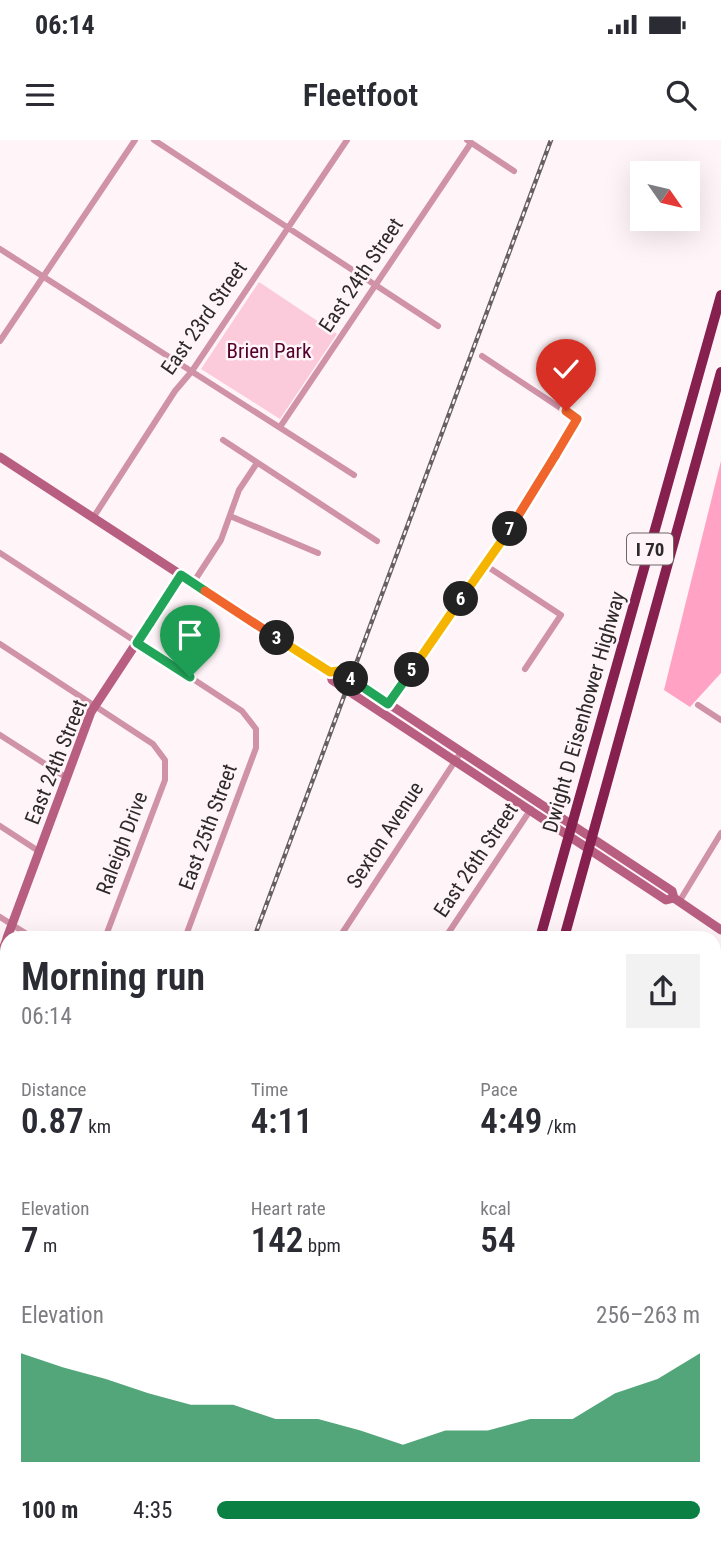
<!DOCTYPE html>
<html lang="en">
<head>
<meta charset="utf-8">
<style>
  :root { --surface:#fff; --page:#f2f2f3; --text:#2b2b33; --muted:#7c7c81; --accent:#0b8043 }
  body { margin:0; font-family:"Roboto Condensed",sans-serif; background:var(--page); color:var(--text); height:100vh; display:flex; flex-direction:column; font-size:26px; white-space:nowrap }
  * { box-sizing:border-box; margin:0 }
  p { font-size:23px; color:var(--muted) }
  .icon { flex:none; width:38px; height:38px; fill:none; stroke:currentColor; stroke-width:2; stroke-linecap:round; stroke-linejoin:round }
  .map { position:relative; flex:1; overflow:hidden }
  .sheet { position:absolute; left:0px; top:791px; width:721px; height:621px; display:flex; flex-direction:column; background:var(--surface); border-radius:21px 21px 0 0; box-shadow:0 7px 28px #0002 }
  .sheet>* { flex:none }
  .needle { width:46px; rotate:124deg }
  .tools { position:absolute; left:630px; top:21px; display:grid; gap:14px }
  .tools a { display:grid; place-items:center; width:70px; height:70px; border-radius:0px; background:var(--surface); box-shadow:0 7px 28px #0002; font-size:35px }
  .pin { position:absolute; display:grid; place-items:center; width:60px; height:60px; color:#fff; margin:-72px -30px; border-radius:50% 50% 50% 0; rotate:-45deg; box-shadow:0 0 7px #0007 }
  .pin .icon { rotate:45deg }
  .km { position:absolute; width:35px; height:35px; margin:-18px; border-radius:50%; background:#222; color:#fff; font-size:19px; line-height:35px; text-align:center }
  .round { display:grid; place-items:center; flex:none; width:74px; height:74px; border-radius:0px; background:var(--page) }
  .head { display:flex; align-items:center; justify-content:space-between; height:119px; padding:0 21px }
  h1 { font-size:38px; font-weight:600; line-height:52px }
  .figures { display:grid; grid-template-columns:repeat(3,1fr); gap:10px; height:119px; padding:7px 21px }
  .figures div { display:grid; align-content:center }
  .figures b { font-size:35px; font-weight:600 }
  .figures small { font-size:19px; font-weight:400 }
  .figures p { font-size:19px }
  .chart { height:196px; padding:14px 21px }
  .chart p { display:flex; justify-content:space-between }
  .chart svg { width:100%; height:126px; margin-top:7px; fill:var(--accent); opacity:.7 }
  ul { padding:0 21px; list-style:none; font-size:23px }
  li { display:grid; grid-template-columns:112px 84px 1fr; align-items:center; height:52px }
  li i { height:18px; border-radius:9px; background:var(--accent) }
  .status { display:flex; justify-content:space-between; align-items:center; height:49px; padding:0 35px; background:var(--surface); direction:ltr }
  .status svg { height:19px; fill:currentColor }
  header { display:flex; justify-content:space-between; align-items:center; height:91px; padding:0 21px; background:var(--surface); font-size:32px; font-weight:600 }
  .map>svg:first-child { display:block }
  .green { fill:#fccbdb }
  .forest { fill:#ffa2c3 }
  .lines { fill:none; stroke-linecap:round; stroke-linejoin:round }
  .street { stroke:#d092a7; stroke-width:6 }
  .secondary { stroke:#b85f81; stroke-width:9 }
  .highway { stroke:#85204f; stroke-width:10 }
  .rail-casing { stroke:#666061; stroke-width:4.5 }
  .rail { stroke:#fff4f7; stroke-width:2; stroke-dasharray:5; stroke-linecap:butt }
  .split-1-casing { stroke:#fff; stroke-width:14 }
  .split-2-casing { stroke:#fff; stroke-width:14 }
  .split-3-casing { stroke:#fff; stroke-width:14 }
  .split-4-casing { stroke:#fff; stroke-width:14 }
  .split-5-casing { stroke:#fff; stroke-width:14 }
  .split-6-casing { stroke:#fff; stroke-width:14 }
  .split-7-casing { stroke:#fff; stroke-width:14 }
  .split-8-casing { stroke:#fff; stroke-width:14 }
  .split-9-casing { stroke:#fff; stroke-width:14 }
  .split-1 { stroke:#22a559; stroke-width:9 }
  .split-2 { stroke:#22a559; stroke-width:9 }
  .split-3 { stroke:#f0652b; stroke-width:9 }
  .split-4 { stroke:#f5b400; stroke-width:9 }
  .split-5 { stroke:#22a559; stroke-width:9 }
  .split-6 { stroke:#f5b400; stroke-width:9 }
  .split-7 { stroke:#f5b400; stroke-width:9 }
  .split-8 { stroke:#f0652b; stroke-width:9 }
  .split-9 { stroke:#f0652b; stroke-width:9 }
  .labels { text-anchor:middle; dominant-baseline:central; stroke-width:5; stroke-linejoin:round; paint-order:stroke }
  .shield { fill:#fff4f7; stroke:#6d6768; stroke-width:2 }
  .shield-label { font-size:19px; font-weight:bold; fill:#2e2a2b }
  .street-label { font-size:21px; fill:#2e2a2b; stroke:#fff4f7 }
  .park-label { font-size:21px; fill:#53002b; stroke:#fff4f7 }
</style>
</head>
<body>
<div class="status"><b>06:14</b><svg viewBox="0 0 49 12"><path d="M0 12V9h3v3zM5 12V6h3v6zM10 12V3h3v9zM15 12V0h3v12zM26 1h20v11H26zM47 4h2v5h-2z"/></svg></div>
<header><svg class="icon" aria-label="menu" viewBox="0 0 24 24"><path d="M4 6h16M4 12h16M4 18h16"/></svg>Fleetfoot<svg class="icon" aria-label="search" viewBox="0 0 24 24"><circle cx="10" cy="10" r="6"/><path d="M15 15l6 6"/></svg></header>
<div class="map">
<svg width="721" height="1411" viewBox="0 0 721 1411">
  <rect width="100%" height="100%" fill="#fff4f7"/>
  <path class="green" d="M259,142L337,194L280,279L201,229Z
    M7,1151V1229L0,1230V1161Z"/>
  <path class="forest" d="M721,321V533L690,567L664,550Z"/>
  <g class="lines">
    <path class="street" d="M154,0L438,186
      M467,0L514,31
      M0,109L354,335
      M0,201L135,0
      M280,287L471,3
      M223,300L377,401
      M230,376L318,413
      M93,378L175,251L192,231L347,0
      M0,413L242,571L256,589V608L185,798
      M485,425L561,475L525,529
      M193,443L221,400L239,350L257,323
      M0,504L153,604L165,620V640L105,798
      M387,565L530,359L577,279L482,216
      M698,565L721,580
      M0,595L67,638
      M0,686L40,712
      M679,762L721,693
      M0,777L33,798
      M339,798L461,612
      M445,798L531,669
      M714,992L721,996
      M0,1004L7,994
      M0,1054L7,1058
      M714,1134L721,1138
      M0,1149V1150
      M713,1405L721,1411"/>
    <path class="secondary" d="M0,317L330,532L338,531L383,560L672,751L674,758
      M330,532L332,540L666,760L674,758L721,790
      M7,798L91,572L181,435
      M0,817L7,799
      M714,1336L721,1325
      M714,1355L721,1344
      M664,1411L668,1405
      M677,1411L681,1405"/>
    <path class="highway" d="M540,798L721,155
      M564,798L721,232
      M0,1263L7,1262
      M0,1286H7"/>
    <defs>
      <path id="rail" d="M254,798L551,0
        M25,1411L27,1405"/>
    </defs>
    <use href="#rail" class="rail-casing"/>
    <use href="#rail" class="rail"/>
  </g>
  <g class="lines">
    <defs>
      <path id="split-1" d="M150,483L137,503L190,537"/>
      <path id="split-2" d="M150,483L181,435L205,451"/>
      <path id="split-3" d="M205,451L277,498"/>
      <path id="split-4" d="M277,498L330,532L338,531L351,539"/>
      <path id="split-5" d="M351,539L388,564L412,530"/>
      <path id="split-6" d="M412,530L461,459"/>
      <path id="split-7" d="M461,459L510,389"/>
      <path id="split-8" d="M510,389L555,316"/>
      <path id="split-9" d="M555,316L577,279L566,271"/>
    </defs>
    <use href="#split-1" class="split-1-casing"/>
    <use href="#split-2" class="split-2-casing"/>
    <use href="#split-3" class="split-3-casing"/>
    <use href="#split-4" class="split-4-casing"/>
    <use href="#split-5" class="split-5-casing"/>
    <use href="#split-6" class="split-6-casing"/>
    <use href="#split-7" class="split-7-casing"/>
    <use href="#split-8" class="split-8-casing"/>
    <use href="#split-9" class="split-9-casing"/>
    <use href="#split-1" class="split-1"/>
    <use href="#split-2" class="split-2"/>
    <use href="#split-3" class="split-3"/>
    <use href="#split-4" class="split-4"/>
    <use href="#split-5" class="split-5"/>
    <use href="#split-6" class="split-6"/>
    <use href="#split-7" class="split-7"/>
    <use href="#split-8" class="split-8"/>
    <use href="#split-9" class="split-9"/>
  </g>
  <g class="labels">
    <rect class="shield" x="627" y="393.5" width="46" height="31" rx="5"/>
    <g class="shield-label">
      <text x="650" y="409">I 70</text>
    </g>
    <g class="street-label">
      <text transform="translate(361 135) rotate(-56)">East 24th Street</text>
      <text transform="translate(204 178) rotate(-55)">East 23rd Street</text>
      <text transform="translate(584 572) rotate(-74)">Dwight D Eisenhower Highway</text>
      <text transform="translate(56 622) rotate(-68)">East 24th Street</text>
      <text transform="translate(208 687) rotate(-70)">East 25th Street</text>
      <text transform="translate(385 695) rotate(-57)">Sexton Avenue</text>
      <text transform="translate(122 703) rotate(-69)">Raleigh Drive</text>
      <text transform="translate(476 720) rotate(-56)">East 26th Street</text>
    </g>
    <g class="park-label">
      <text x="269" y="211">Brien Park</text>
    </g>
  </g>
</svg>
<div class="tools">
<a><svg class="needle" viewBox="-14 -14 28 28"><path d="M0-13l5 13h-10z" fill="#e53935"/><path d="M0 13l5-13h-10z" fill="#7c7c81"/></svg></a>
</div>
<div class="pin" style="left:190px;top:537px;background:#1e9e55"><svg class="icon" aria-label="arrive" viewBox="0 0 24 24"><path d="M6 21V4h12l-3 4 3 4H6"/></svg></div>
<div class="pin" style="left:566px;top:271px;background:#d93025"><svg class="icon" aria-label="check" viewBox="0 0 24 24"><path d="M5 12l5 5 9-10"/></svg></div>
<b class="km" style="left:277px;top:498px">3</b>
<b class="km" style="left:351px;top:539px">4</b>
<b class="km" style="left:412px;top:530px">5</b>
<b class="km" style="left:461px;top:459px">6</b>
<b class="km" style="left:510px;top:389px">7</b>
<section class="sheet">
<div class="head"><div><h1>Morning run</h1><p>06:14</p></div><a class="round"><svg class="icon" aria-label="share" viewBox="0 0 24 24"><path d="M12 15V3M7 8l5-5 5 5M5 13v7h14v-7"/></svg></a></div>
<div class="figures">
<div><p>Distance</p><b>0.87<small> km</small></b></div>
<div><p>Time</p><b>4:11</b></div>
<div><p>Pace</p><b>4:49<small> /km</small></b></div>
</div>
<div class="figures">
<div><p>Elevation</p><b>7<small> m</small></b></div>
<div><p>Heart rate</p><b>142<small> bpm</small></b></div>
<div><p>kcal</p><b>54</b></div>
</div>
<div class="chart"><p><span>Elevation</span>256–263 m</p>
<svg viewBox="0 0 160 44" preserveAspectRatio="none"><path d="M0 44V6L10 11L20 15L30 20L40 24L50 24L60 29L70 29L80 33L90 38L100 33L110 33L120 29L130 29L140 20L150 15L160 6V44z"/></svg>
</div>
<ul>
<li><b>100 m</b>4:35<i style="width:100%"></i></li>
</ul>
</section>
</div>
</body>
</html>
